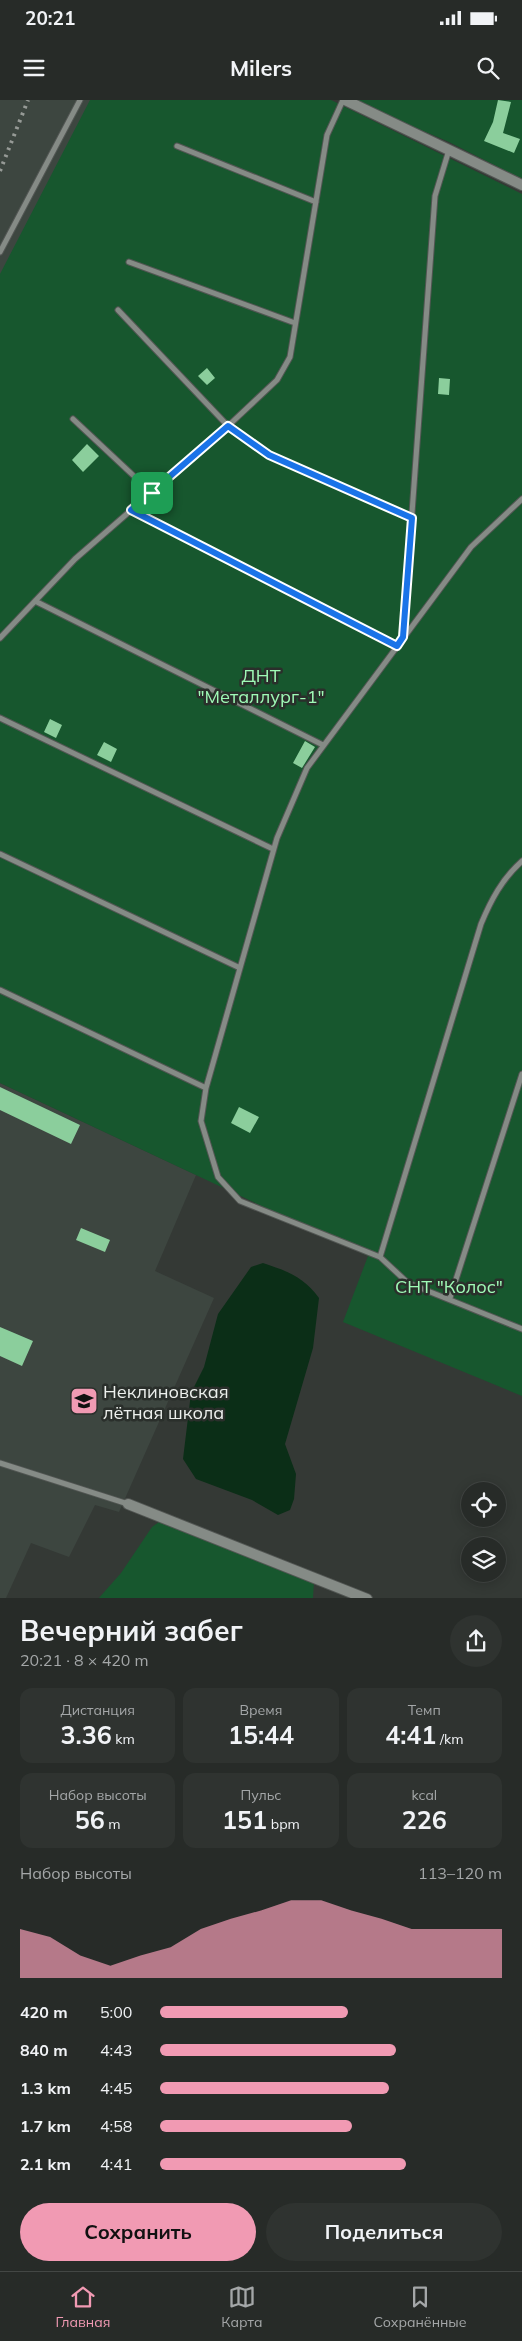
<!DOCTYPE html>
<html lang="ru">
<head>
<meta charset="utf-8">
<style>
  :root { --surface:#272b28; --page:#2f3330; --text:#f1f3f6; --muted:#a4a7a8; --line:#434745; --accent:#f19ab3 }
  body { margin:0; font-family:Mulish,sans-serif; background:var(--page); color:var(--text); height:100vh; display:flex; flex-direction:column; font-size:19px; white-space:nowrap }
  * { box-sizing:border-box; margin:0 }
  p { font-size:16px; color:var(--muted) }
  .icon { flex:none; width:28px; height:28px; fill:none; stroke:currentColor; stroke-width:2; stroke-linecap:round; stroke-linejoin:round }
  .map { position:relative; height:1498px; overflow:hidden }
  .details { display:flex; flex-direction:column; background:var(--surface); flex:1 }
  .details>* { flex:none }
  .controls { position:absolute; left:461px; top:1382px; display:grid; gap:10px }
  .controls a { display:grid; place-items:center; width:45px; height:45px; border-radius:50%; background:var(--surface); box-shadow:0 2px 12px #0003,0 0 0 1px var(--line); font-size:25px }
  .pin { position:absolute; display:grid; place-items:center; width:42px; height:42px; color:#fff; margin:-21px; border-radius:10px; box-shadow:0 2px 8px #0006 }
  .round { display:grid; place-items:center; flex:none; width:52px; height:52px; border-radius:26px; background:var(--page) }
  .head { display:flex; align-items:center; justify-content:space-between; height:85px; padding:0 20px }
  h1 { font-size:28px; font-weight:700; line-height:38px }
  .stats { display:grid; grid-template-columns:repeat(3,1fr); gap:8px; height:85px; padding:5px 20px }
  .stats div { display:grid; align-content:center; border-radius:12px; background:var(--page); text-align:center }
  .stats b { font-size:25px; font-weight:700 }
  .stats small { font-size:14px; font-weight:400 }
  .stats p { font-size:14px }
  .chart { height:140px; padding:10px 20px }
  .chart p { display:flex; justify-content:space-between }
  .chart svg { width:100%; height:90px; margin-top:5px; fill:var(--accent); opacity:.7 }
  .cta { display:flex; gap:10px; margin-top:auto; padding:10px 20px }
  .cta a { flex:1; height:58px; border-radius:30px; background:var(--accent); color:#111; font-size:20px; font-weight:700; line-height:58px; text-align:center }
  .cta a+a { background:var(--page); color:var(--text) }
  ul { padding:0 20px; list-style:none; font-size:16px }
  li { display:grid; grid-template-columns:80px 60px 1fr; align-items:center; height:38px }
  li i { height:12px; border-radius:6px; background:var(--accent) }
  .status { display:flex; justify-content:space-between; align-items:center; height:35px; padding:0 25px; background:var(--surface); direction:ltr }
  .status svg { height:14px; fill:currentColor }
  header { display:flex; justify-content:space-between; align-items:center; height:65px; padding:0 20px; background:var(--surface); font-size:22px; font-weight:700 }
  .dock { display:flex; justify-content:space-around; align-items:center; height:70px; border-top:1px solid var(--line); background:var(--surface); font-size:14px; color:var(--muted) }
  .dock a { display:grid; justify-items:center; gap:2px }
  .dock .current { color:var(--accent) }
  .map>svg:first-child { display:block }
  .built { fill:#3d4640 }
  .green { fill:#17572e }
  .water { fill:#0b2e17 }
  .building { fill:#8bce9c }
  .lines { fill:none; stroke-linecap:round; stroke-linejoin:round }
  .lane-casing { stroke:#525653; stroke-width:7 }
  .street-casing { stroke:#525653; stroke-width:12 }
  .lane { stroke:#858b86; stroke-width:5 }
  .street { stroke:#858b86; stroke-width:10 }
  .rail { stroke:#969a96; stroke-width:4; stroke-dasharray:2.5 5; stroke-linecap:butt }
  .route-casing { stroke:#fff; stroke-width:10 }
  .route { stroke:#1a73e8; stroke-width:6 }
  .labels { text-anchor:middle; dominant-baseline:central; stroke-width:5; stroke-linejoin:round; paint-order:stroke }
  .park-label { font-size:18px; fill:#9ffab6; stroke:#2a2f2b }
  .poi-label { font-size:18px; fill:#edf0ed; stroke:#2a2f2b; text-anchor:start }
</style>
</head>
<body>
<div class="status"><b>20:21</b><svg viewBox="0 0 49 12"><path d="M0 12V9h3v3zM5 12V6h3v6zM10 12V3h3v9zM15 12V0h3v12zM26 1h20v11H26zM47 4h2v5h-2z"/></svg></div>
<header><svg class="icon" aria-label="menu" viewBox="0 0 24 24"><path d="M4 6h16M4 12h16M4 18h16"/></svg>Milers<svg class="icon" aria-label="search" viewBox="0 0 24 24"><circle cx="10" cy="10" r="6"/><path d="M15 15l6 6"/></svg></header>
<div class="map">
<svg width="522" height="1499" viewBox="0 0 522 1499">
  <rect width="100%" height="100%" fill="#343935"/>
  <path class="built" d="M0,0H161L0,382Z
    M0,983L196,1075L155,1171L214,1198L119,1412L95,1405L69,1457L31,1443L6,1498L0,1499Z"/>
  <path class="green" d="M90,0H331L522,94V1296L343,1222L368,1156L0,983V174Z
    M351,0H522V79L449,42Z
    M166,1417L314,1481L313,1498L98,1499L121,1473L152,1427Z"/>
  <path class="water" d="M263,1163C287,1171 304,1177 319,1198L313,1248L285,1344L296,1374L294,1399L290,1410L278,1415L252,1400L196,1379L183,1359L191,1293L204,1267L218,1214L251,1167Z"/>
  <path class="building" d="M498,0L511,2L503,33L520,39L514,53L484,41L493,22Z
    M207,268L215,278L207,285L198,276Z
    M439,278L450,279L449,295L438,294Z
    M87,344L99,356L83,372L72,360Z
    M50,619L62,625L56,638L44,632Z
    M305,641L315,647L302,668L293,663Z
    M104,642L117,649L111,662L97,655Z
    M0,987L80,1025L71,1044L0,1010Z
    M239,1007L259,1017L250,1033L231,1023Z
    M81,1128L110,1140L105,1152L76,1140Z
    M0,1227L33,1241L22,1266L0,1256Z"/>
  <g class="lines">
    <defs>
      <path id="lane" d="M177,46L316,102
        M0,152L80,0
        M129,162L295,223
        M118,210L228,326L269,355L412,418
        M73,319L152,393
        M522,399L471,447L307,668L277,738L206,988L201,1021L218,1077L240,1101L380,1157L408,1183L522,1229
        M131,410L397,546
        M35,501L323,645
        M403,537L435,96L449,50
        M0,538L75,459L228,326L277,280L290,257L327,35L343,0
        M0,618L273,749
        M0,754L240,868
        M0,890L206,988
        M380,1157L481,824C491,800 502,779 522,761
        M450,1198L522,974
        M0,1363L128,1404"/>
      <path id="street" d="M345,0L522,85
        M128,1404L367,1499"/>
    </defs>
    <use href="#lane" class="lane-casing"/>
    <use href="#street" class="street-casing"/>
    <use href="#lane" class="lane"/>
    <use href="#street" class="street"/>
    <path class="rail" d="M0,71L28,0"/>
  </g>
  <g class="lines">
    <defs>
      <path id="route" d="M228,326L269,355L412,418L403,537L397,546L131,410Z"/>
    </defs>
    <use href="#route" class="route-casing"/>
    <use href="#route" class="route"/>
  </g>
  <defs>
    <symbol id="school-square" viewBox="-11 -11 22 22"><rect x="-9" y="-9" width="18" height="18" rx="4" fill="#f19ab3" stroke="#2a2f2b"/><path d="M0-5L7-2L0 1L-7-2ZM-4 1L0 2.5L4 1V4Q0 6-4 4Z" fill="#111"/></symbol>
  </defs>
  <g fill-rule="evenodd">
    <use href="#school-square" x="68" y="1285" width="32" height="32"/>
  </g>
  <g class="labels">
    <g class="park-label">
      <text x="261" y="575">ДНТ<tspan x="261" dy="21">"Металлург-1"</tspan></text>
      <text x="449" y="1186">СНТ "Колос"</text>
    </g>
    <g class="poi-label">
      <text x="103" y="1291">Неклиновская<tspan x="103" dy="21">лётная школа</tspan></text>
    </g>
  </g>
</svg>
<div class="controls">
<a><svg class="icon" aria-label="locate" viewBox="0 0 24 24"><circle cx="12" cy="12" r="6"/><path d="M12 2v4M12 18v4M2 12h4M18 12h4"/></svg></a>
<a><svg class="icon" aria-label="layers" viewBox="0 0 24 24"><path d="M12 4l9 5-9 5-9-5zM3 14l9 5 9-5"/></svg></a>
</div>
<div class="pin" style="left:152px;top:393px;background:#1e9e55"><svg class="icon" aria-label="arrive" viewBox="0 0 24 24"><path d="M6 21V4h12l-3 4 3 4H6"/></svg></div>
</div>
<section class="details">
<div class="head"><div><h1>Вечерний забег</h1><p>20:21 · 8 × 420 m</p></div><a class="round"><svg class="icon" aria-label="share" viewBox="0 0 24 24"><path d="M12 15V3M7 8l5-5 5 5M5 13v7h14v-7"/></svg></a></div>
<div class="stats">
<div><p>Дистанция</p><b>3.36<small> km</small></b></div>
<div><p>Время</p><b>15:44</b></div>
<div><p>Темп</p><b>4:41<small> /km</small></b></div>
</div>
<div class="stats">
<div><p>Набор высоты</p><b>56<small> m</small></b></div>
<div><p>Пульс</p><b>151<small> bpm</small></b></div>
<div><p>kcal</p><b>226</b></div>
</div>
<div class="chart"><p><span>Набор высоты</span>113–120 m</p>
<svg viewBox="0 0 160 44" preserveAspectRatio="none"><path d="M0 44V20L10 24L20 33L30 38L40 33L50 29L60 20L70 15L80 11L90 6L100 6L110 11L120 15L130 20L140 20L150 20L160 20V44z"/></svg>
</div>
<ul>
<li><b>420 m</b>5:00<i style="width:55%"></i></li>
<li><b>840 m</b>4:43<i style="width:69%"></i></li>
<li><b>1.3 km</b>4:45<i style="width:67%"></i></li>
<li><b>1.7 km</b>4:58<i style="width:56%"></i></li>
<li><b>2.1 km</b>4:41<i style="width:72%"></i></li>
</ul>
<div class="cta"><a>Сохранить</a><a>Поделиться</a></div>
</section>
<nav class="dock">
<a class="current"><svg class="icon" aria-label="home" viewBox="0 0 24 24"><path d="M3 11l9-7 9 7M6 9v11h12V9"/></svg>Главная</a>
<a><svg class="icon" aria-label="map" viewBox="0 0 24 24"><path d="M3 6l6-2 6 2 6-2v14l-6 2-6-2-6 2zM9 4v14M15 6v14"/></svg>Карта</a>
<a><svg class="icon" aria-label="saved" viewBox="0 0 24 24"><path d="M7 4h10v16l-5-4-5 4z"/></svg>Сохранённые</a>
</nav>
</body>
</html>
